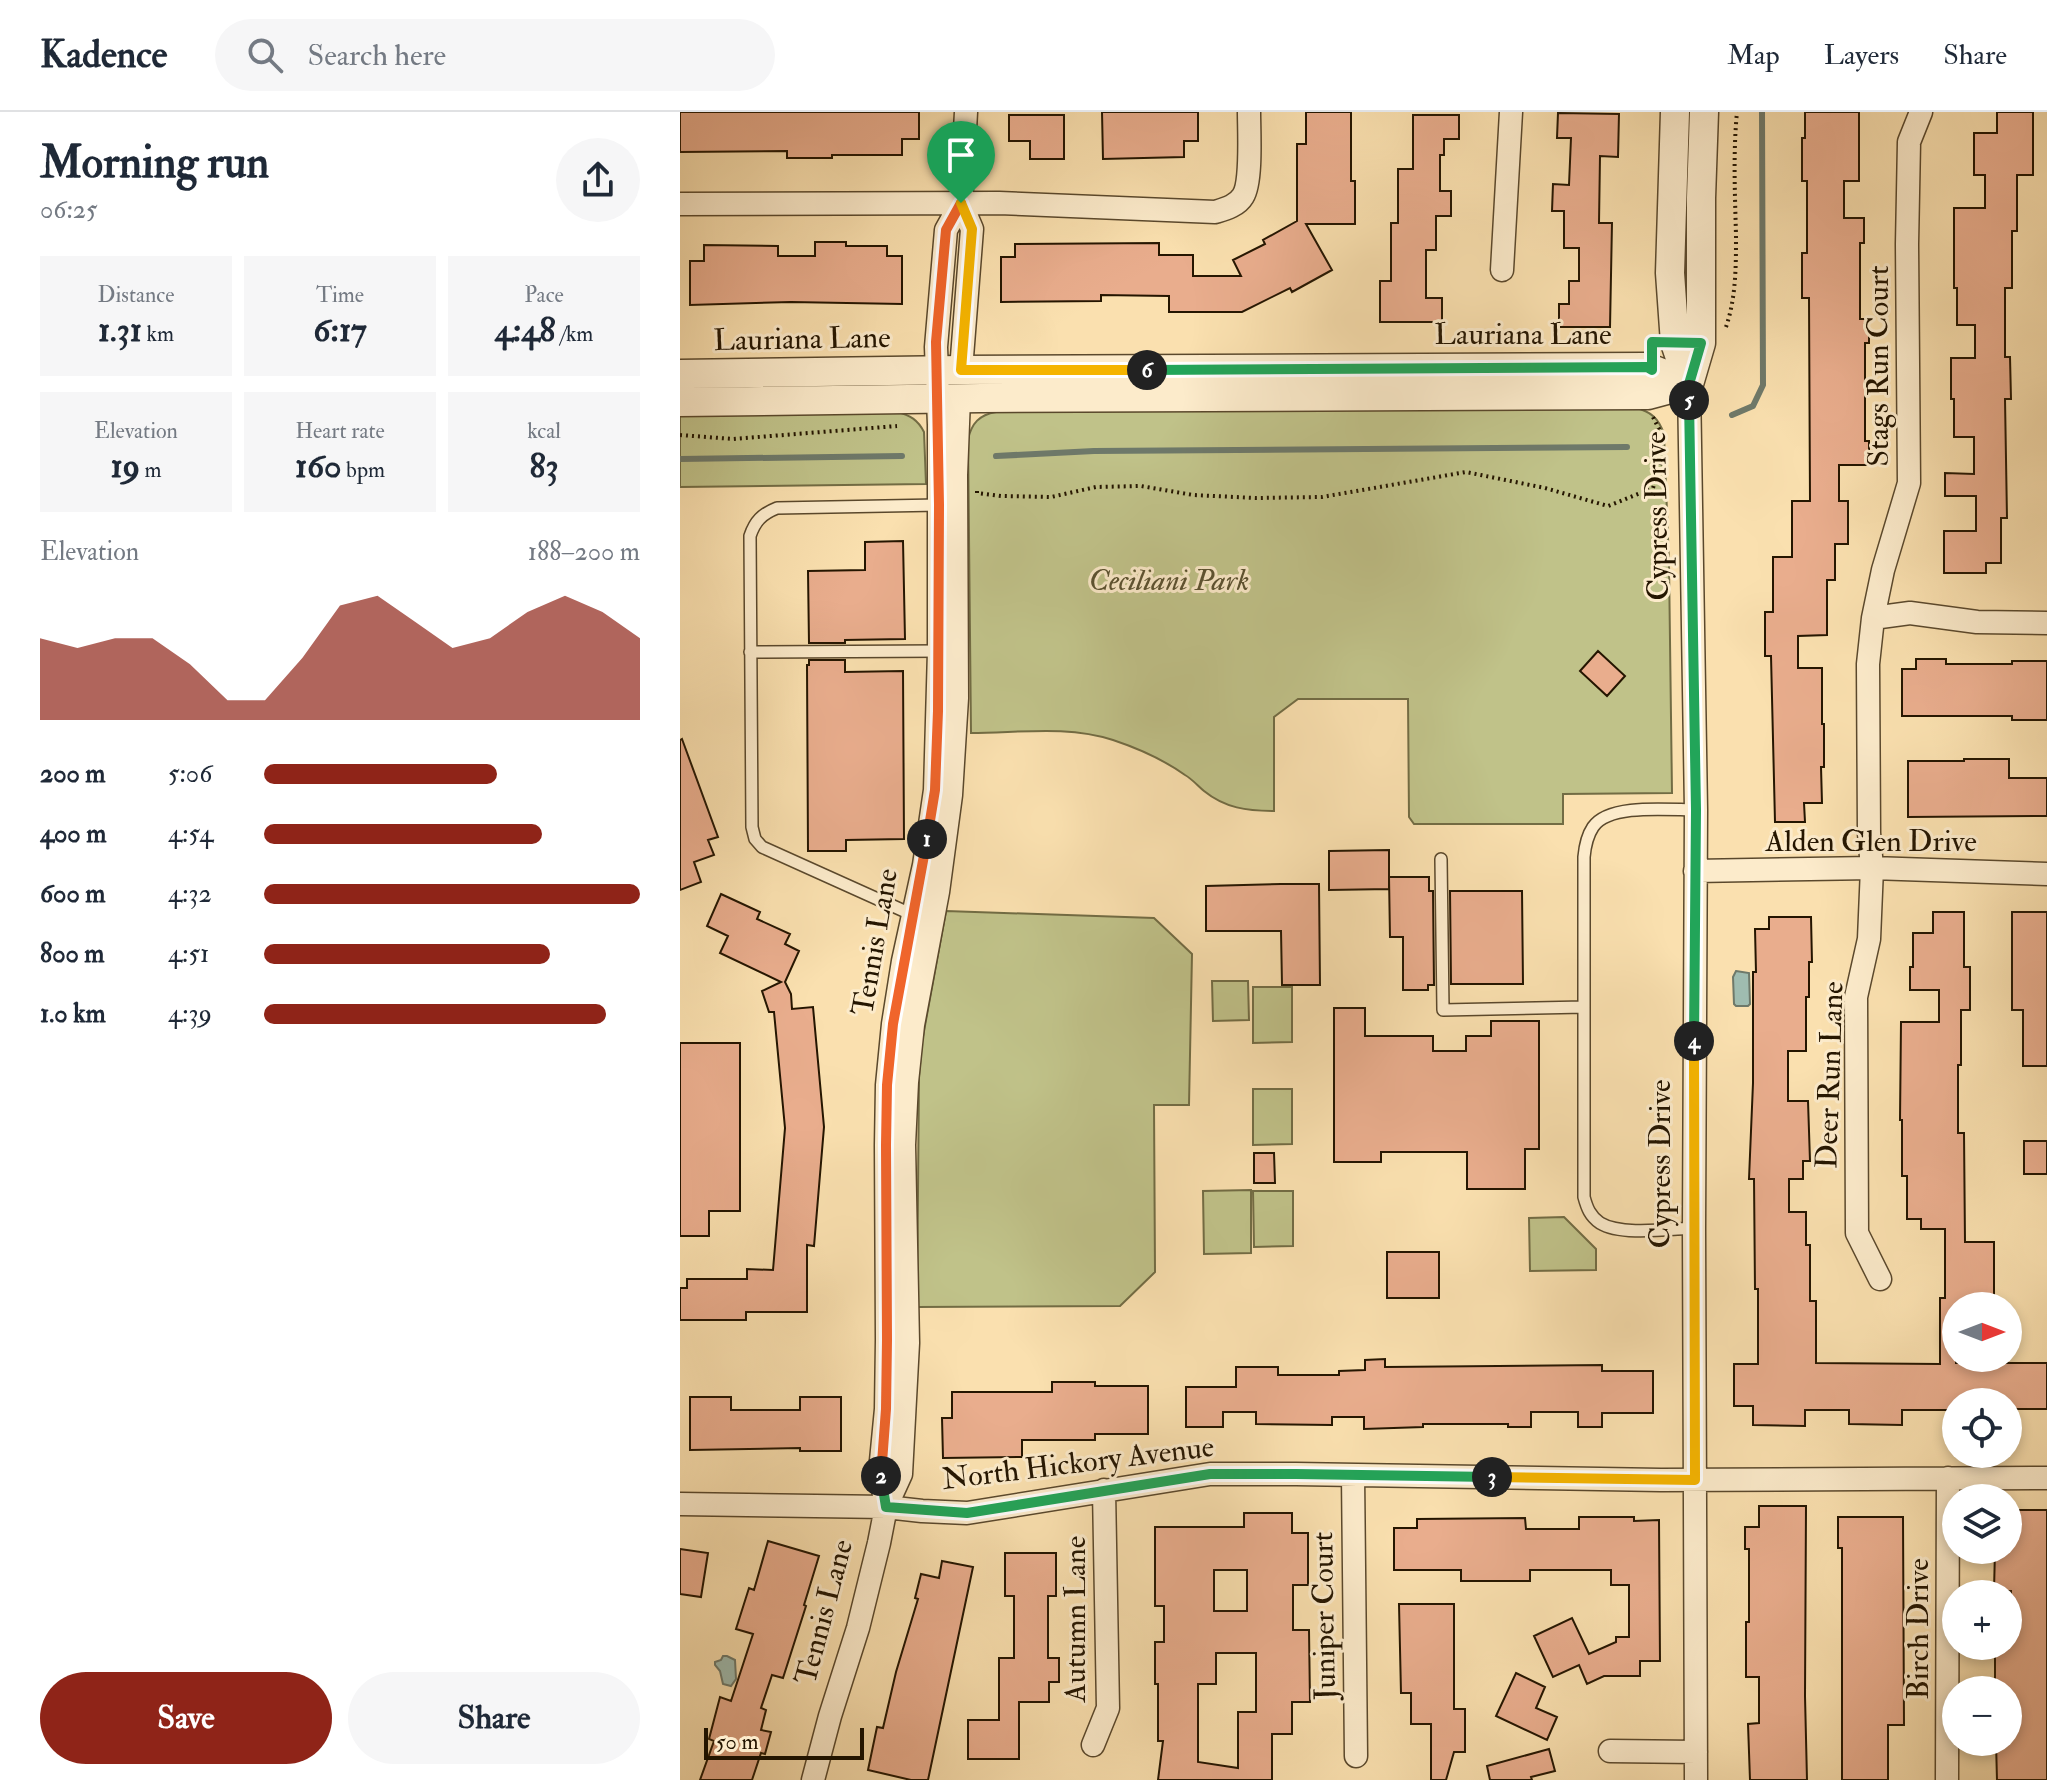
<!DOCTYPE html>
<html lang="en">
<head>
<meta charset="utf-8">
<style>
  :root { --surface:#fff; --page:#f6f6f7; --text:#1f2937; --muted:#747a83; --line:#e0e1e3; --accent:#8f2418 }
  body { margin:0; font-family:"IM FELL Double Pica",serif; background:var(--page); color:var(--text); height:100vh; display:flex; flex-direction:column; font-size:30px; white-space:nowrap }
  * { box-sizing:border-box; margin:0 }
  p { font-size:26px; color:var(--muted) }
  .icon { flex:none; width:44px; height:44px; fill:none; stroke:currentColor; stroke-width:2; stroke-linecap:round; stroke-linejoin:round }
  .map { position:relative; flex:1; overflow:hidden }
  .sheet { display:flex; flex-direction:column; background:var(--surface); width:680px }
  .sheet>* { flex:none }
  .needle { width:52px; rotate:90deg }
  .controls { position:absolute; left:1262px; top:1180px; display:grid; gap:16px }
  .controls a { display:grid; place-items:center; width:80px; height:80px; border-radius:50%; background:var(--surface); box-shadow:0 4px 12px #0003; font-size:40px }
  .scale { position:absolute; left:24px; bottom:20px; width:160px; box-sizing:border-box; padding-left:8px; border:4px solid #241500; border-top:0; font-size:22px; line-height:28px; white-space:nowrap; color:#241500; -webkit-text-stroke:6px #fcebcb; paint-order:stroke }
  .pin { position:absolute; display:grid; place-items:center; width:68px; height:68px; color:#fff; margin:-82px -34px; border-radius:50% 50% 50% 0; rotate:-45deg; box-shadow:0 0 8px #0007 }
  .pin .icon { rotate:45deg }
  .km { position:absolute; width:40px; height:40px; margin:-20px; border-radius:50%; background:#222; color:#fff; font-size:22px; line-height:40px; text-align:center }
  .round { display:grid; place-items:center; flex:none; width:84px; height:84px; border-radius:42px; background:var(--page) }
  .head { display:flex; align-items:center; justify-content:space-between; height:136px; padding:0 40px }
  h1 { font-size:44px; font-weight:700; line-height:60px }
  .metrics { display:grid; grid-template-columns:repeat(3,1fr); gap:12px; height:136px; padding:8px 40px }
  .metrics div { display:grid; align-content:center; border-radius:0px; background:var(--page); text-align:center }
  .metrics b { font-size:34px; font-weight:700 }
  .metrics small { font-size:22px; font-weight:400 }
  .metrics p { font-size:22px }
  .chart { height:224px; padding:16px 40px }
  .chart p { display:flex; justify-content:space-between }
  .chart svg { width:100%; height:144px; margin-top:8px; fill:var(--accent); opacity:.7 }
  .button { display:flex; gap:16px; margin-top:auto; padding:16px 40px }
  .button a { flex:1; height:92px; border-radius:48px; background:var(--accent); color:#fff; font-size:32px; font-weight:700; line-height:92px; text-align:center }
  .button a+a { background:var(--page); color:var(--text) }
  ul { padding:0 40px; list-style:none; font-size:26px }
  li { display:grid; grid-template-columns:128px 96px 1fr; align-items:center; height:60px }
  li i { height:20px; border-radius:10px; background:var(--accent) }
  header { display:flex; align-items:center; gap:48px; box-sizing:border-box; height:112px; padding:0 40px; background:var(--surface); border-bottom:2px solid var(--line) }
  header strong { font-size:38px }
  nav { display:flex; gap:44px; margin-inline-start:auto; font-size:28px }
  .search { width:560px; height:72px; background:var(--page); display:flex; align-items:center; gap:20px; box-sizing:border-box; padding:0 28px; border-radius:44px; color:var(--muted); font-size:30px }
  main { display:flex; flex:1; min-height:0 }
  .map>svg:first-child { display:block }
  .green { fill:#c0c289; stroke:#726c44; stroke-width:2 }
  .water { fill:#9fbcb0; stroke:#6e796a; stroke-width:2 }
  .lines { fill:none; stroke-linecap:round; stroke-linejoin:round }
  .stream { stroke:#6e796a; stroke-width:6 }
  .building { fill:#e9ad8d; stroke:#241500; stroke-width:2; fill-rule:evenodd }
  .service-casing { stroke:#5a482c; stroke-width:14 }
  .minor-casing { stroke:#5a482c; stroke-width:25 }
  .tertiary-casing { stroke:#5a482c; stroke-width:31 }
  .path { stroke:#241500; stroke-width:4; stroke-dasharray:2 4; stroke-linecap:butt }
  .service { stroke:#fcebcb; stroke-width:11 }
  .minor { stroke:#fcebcb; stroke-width:22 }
  .tertiary { stroke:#fcebcb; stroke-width:28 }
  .split-1-casing { stroke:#fff; stroke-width:16 }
  .split-2-casing { stroke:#fff; stroke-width:16 }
  .split-3-casing { stroke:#fff; stroke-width:16 }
  .split-4-casing { stroke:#fff; stroke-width:16 }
  .split-5-casing { stroke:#fff; stroke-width:16 }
  .split-6-casing { stroke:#fff; stroke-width:16 }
  .split-7-casing { stroke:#fff; stroke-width:16 }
  .split-1 { stroke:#f0652b; stroke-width:10 }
  .split-2 { stroke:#f0652b; stroke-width:10 }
  .split-3 { stroke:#22a559; stroke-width:10 }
  .split-4 { stroke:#f5b400; stroke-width:10 }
  .split-5 { stroke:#22a559; stroke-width:10 }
  .split-6 { stroke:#22a559; stroke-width:10 }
  .split-7 { stroke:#f5b400; stroke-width:10 }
  .labels { text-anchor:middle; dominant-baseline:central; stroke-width:6; stroke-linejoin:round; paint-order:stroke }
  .street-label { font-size:30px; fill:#241500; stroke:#fcebcb }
  .park-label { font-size:30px; font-style:italic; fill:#5b5230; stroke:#fcebcb }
</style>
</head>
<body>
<header>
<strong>Kadence</strong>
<div class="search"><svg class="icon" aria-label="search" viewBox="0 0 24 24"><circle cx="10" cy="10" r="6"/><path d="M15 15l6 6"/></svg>Search here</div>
<nav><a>Map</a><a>Layers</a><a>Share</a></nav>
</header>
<main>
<section class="sheet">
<div class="head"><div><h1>Morning run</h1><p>06:25</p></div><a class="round"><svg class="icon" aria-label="share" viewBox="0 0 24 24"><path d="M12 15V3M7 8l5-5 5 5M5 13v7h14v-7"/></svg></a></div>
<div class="metrics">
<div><p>Distance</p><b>1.31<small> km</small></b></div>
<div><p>Time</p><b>6:17</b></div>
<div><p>Pace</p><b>4:48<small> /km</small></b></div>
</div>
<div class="metrics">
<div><p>Elevation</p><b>19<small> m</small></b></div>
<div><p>Heart rate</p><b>160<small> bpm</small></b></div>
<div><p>kcal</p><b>83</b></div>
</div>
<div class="chart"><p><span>Elevation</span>188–200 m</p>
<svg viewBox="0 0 160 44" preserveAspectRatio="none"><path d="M0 44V19L10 22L20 19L30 19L40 27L50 38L60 38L70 25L80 9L90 6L100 14L110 22L120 19L130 11L140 6L150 11L160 19V44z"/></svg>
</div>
<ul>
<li><b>200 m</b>5:06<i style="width:62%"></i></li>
<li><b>400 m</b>4:54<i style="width:74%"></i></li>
<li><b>600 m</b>4:32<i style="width:100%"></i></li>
<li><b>800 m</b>4:51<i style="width:76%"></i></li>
<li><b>1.0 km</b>4:39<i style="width:91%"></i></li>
</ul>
<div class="button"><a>Save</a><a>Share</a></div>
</section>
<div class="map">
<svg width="1367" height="1668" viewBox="0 0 1367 1668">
  <rect width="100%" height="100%" fill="#fae0af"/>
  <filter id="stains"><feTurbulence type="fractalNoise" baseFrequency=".0025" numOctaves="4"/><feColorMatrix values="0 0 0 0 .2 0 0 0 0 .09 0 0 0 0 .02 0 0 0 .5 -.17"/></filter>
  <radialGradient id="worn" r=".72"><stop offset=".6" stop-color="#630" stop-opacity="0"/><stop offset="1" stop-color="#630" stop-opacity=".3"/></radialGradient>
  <path class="green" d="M955,296C971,299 979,307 984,322L989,452L992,681L883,682V712H734L729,705L728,587H618L594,605V699C567,699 545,696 524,679C518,674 512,667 505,663C484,648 457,636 433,628C387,613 338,621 291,621L288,327C292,311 299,303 316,300Z
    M217,300C230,303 238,308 244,320L246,372L0,375V302Z
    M266,799L474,806L512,842L509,993H474L475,1160L440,1194L237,1195L239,964L242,930Z
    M532,869H568L569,908L533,909Z
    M573,875H612V930L573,931Z
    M573,977H612V1032L573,1033Z
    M571,1078V1141L524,1142L523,1079Z
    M573,1079H613V1134L574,1135Z
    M884,1105L916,1137V1158L850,1159L849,1106Z"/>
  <path class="water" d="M1056,859L1069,861L1070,892L1068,894H1056L1054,892L1053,865Z
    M43,1544H47L55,1548L56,1567L51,1574L43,1572L40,1559L35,1553V1550L41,1548Z"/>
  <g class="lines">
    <path class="stream" d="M1052,303L1073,294L1083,273L1082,0
      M316,344L414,339L947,335
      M0,347L222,344"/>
  </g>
  <path class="building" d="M0,0H239V27H222V43H152V46H107V39L0,40Z
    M422,0H518V29H504V45L423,47Z
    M626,0H671V69H675V112H626L652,158L612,180L610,176L562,200H489V184L421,183V189L321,190V145H335V132L479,131V143H513V164H561L553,148L585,132L583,128L617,109V32H626Z
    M1125,0H1179V69H1164V106H1184V131H1180V207H1189V231H1185V329H1189V353H1159V389H1168V432H1155V468H1147V523L1118,524V556H1142V612H1144V655H1141L1142,691H1124L1125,710H1095L1091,544H1085V500H1093V445H1112V389H1130L1129,186H1122V141H1127V69H1122V26H1125Z
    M1317,0H1353V63H1337V119H1332V176H1325V245H1330L1331,287H1325L1327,406H1321V451H1306V461H1264V419H1296V384H1265V361L1294,362V325H1274V287H1271V246H1295V213H1277V176H1274V96H1305V63H1294V21H1317Z
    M878,1L939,2L938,45L920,44L919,111H932L930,215H879V192H889V169H899V136H884V99H872L873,72L889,73L891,26H877Z
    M329,3H384V47H350V29H329Z
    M733,3H779V27H764V43H760V79H771V104H756V138H746V186H762V210H700V169H711V111H718V57H733Z
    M135,130H166V134H207V144H222V192L111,190L10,193V149H24V133L98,134V144H135Z
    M223,429L225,527L165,528V531H129L128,459L185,458V430Z
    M918,539L945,564L927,584L900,559Z
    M1236,547H1266V552H1332V549H1367V608H1332V604H1222V557H1236Z
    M129,548H165V560L223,559L224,727L166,728V739H128L127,553H129Z
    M2,627L38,725L28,728L34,743L14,750L21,770L0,778V628Z
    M1284,647H1329V666H1367V704L1228,705V649H1284Z
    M709,738V777L649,778V739Z
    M709,765H749V779H753L754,873H748V878H723V825H710Z
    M601,772H639L640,873H602L601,819H526V774Z
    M770,779H842L843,872H771Z
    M41,782L80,800L77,807L110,822L105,832L119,839L105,870L111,882L112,897L133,895L144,1015L134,1134L127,1133V1200H66V1208H0V1176H7V1167H67V1157L93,1158L105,1016L94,900H89L82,879L101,870L40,841L48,824L27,814Z
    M1253,800H1284V855H1290V898H1281V953H1278V1021H1284L1285,1130H1314V1194H1276V1251H1367V1297H1328V1290H1276V1298H1222V1313L1169,1312V1298H1125V1314L1073,1313V1294H1054V1252H1078V1177H1075L1074,1067H1069L1073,971V860H1076L1075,817H1089V805H1131L1132,850H1129V885H1126V939H1108V989H1128L1130,1049H1123V1067H1109V1100H1126V1133H1130V1189H1136V1251L1260,1252V1186H1265V1117H1241V1107H1227V1064H1222V1008H1220L1221,910H1259V878H1230V855H1233V821H1253Z
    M1332,800H1367V954H1343V898H1332Z
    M654,896H685V924H753V939H786V924H811V909H859V1037H845V1077H787V1040H701V1050H654Z
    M0,931H60V1099H29V1124H0Z
    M1344,1029H1367V1062H1344Z
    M574,1041H594L595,1071H574Z
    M707,1140H759V1186H707Z
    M705,1247V1255L922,1253V1259H973V1301H922V1315H898V1300H851V1315H828V1312H743V1315L684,1317V1305H652V1313L576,1312V1300H543V1315H506V1275H556V1255H598V1263H659V1259L685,1258V1248Z
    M372,1270H415V1274H468V1322H415V1328H342V1345L263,1346L262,1306H272V1280H372Z
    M10,1285H51V1298H120V1285H161V1339H120V1336L10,1338Z
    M1079,1394H1126L1125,1584L1127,1668H1070L1068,1612L1079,1611V1565H1066V1510H1069V1437H1065V1415H1079Z
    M1330,1398H1367V1668H1317L1316,1630H1328V1578H1315V1534H1328V1525H1331V1479H1314L1315,1438H1328Z
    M564,1401H612V1421H628V1473H613V1518H629L630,1590H612V1622H592V1668H478L483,1629H478V1572H475V1530H484V1494H475V1415H564ZM534,1458H567V1499H534ZM536,1541H576V1600H558V1656L518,1650V1572H536Z
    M899,1405H954V1409L979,1408L980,1549H960V1564H924L907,1572L899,1553L873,1565L854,1524L892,1506L909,1542L936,1530V1525H949V1473H931V1458H850V1469H781V1458H714V1416H737V1407L845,1406L846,1417H899Z
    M1158,1405H1223L1224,1613H1208V1668H1162V1436H1158Z
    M88,1429L139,1444L124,1493L126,1494L103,1566L92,1563L81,1596L86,1598L81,1618L91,1620L85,1642L81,1641L72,1668H20L34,1629L29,1627L40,1585L51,1589L73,1522L56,1517L69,1476L74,1478Z
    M0,1437L28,1441L21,1485L0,1482Z
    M325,1441H376V1484H368V1546H379V1570H369V1590H339V1647H288V1608H319V1546H334V1484H325Z
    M262,1449L293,1455L248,1668H231L188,1658L197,1615L203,1616L216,1560L238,1487L235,1486L241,1462L259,1466Z
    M719,1492H774V1597H785V1640H774L766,1668H751V1612H731V1581H721Z
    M836,1561L865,1575L856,1596L877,1605L867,1628L816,1604Z
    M869,1637L875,1659L851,1665L852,1668H810L807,1654Z"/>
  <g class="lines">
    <defs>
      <path id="service" d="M70,540L261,539
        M761,747L763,898L904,895
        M233,803L82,735L75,727L72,715L70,424C75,409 82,402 97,396L259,393
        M1014,1116C989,1117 941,1124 920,1111C910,1104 907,1096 904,1085V745C905,734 907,724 913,715C929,691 990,698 1016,698"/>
      <path id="minor" d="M0,92L319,91L535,100C545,97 557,94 563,84C572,70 569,19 569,0
        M822,158L831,0
        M281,258L292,117L281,91L286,0
        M1009,272L1016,698L1014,1116L1016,1668
        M1193,506L1230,501L1297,510L1367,511
        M1015,759L1192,756L1367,762
        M1200,1167L1177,1121L1176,885L1189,827L1192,756L1189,721L1188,552L1193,506L1203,458L1229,371L1227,132L1229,30L1241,0
        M673,1363L676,1644
        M0,1392L206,1395L242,1399L287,1401L530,1362H616L981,1368L1367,1366
        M206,1395L200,1359L206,1297L207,1228L206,1033L207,973L213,912L223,849L244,753L255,678L259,539V313L256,235L266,118L281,91
        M413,1633L428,1596L424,1378
        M930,1639L1016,1640
        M133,1668L150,1604L178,1516L199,1431L206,1395L221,1362L228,1231L224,1033L227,970L233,913L258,780L271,683L277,586L276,363L279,286
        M1267,1668L1268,1366"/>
      <path id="tertiary" d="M995,0L990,161L995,231L1009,272
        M0,262L281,258L967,255L1009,272
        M1009,272L1021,231V86L1024,0
        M0,290L301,286L968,283L1009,272"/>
    </defs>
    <use href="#service" class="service-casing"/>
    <use href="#minor" class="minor-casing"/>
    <use href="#tertiary" class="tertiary-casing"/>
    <path class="path" d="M1046,215C1056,186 1056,154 1056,124C1055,82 1053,41 1057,0
      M0,323L53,327L217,314
      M297,379V381L321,384L371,385L416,375L461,374L513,383L576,386L642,385L786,360L865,376L928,394L973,376L981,351V321L973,305"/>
    <use href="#service" class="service"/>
    <use href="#minor" class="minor"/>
    <use href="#tertiary" class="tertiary"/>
  </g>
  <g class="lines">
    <defs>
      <path id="split-1" d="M247,727L255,678L258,599L259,393L256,230L266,118L281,91"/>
      <path id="split-2" d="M201,1364L206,1297L207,1228L206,1033L207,973L213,912L247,727"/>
      <path id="split-3" d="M201,1364L206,1395L287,1401L530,1362H616L812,1365"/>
      <path id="split-4" d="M812,1365L1015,1368L1014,929"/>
      <path id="split-5" d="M1009,288L1016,698L1014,929"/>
      <path id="split-6" d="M467,258L967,255L972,258V230L1021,231L1009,272V288"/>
      <path id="split-7" d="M281,91L292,117L281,258H467"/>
    </defs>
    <use href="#split-1" class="split-1-casing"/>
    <use href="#split-2" class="split-2-casing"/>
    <use href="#split-3" class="split-3-casing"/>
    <use href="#split-4" class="split-4-casing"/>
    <use href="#split-5" class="split-5-casing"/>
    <use href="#split-6" class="split-6-casing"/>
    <use href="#split-7" class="split-7-casing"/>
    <use href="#split-1" class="split-1"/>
    <use href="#split-2" class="split-2"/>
    <use href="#split-3" class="split-3"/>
    <use href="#split-4" class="split-4"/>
    <use href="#split-5" class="split-5"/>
    <use href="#split-6" class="split-6"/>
    <use href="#split-7" class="split-7"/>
  </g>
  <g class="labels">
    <g class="street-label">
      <text x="843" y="222">Lauriana Lane</text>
      <text transform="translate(122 227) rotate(-1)">Lauriana Lane</text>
      <text transform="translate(1198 254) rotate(-90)">Stags Run Court</text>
      <text transform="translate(977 404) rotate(-91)">Cypress Drive</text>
      <text x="1191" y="729">Alden Glen Drive</text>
      <text transform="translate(195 830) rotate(-80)">Tennis Lane</text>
      <text transform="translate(1150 963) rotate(-88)">Deer Run Lane</text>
      <text transform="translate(980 1052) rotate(-90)">Cypress Drive</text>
      <text transform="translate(398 1351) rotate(-7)">North Hickory Avenue</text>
      <text transform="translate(144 1500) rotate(-75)">Tennis Lane</text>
      <text transform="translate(644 1504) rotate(-91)">Juniper Court</text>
      <text transform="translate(395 1507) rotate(-90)">Autumn Lane</text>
      <text transform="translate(1238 1517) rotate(-90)">Birch Drive</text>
    </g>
    <g class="park-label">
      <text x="489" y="468">Ceciliani Park</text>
    </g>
  </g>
  <rect width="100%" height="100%" filter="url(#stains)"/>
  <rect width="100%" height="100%" fill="url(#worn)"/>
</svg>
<div class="controls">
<a><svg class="needle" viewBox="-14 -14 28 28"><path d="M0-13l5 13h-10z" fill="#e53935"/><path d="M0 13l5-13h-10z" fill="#747a83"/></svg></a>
<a><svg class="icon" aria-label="locate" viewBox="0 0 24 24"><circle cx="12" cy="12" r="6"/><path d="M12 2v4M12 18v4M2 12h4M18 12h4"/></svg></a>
<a><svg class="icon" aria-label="layers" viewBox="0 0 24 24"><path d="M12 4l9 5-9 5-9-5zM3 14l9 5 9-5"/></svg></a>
<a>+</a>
<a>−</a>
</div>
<div class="scale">50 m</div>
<div class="pin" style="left:281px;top:91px;background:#1e9e55"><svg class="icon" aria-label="arrive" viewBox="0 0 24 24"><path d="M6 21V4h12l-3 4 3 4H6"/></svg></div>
<b class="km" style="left:247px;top:727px">1</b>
<b class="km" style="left:201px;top:1364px">2</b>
<b class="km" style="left:812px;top:1365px">3</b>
<b class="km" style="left:1014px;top:929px">4</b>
<b class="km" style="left:1009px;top:288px">5</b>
<b class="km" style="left:467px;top:258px">6</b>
</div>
</main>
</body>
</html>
